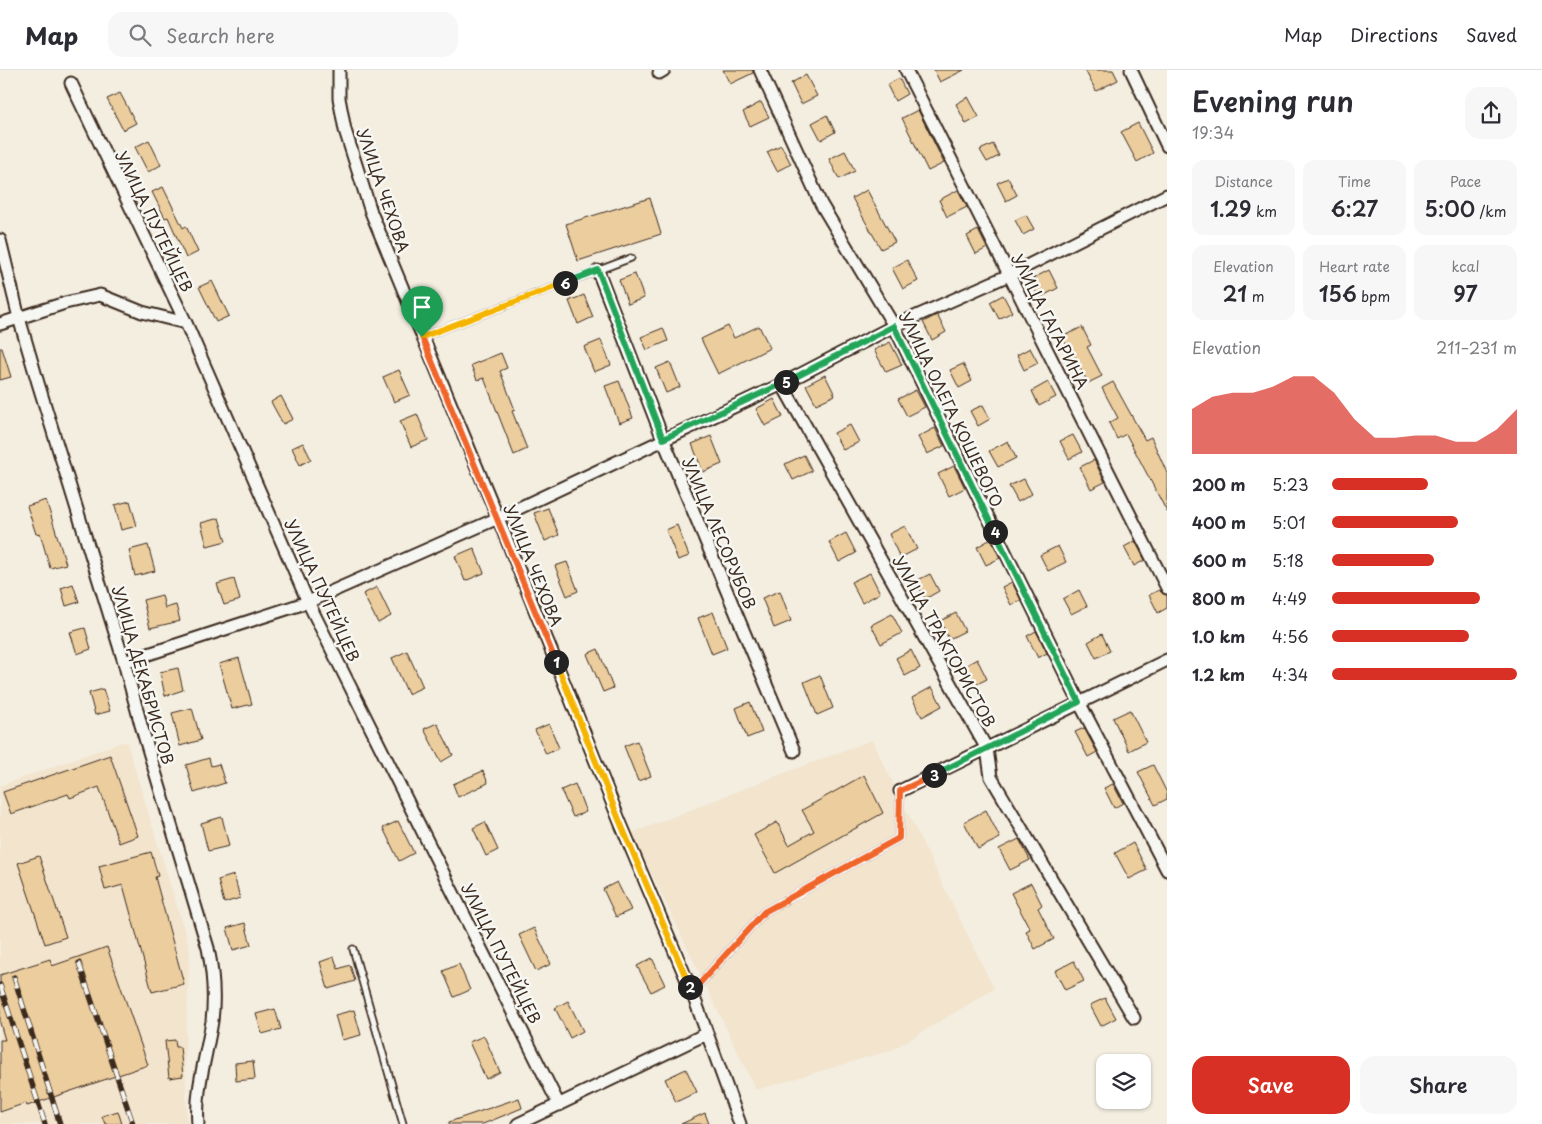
<!DOCTYPE html>
<html lang="en">
<head>
<meta charset="utf-8">
<style>
  :root { --surface:#fff; --page:#f7f7f7; --text:#2b2b33; --muted:#7c7c81; --line:#e1e1e2; --accent:#d93025 }
  body { margin:0; font-family:"Playpen Sans",sans-serif; background:var(--page); color:var(--text); height:100vh; display:flex; flex-direction:column; font-size:19px; white-space:nowrap }
  * { box-sizing:border-box; margin:0 }
  p { font-size:16px; color:var(--muted) }
  .icon { flex:none; width:28px; height:28px; fill:none; stroke:currentColor; stroke-width:2; stroke-linecap:round; stroke-linejoin:round }
  .map { position:relative; flex:1; overflow:hidden }
  .panel { display:flex; flex-direction:column; background:var(--surface); width:375px }
  .panel>* { flex:none }
  .controls { position:absolute; left:1096px; top:984px; display:grid; gap:10px }
  .controls a { display:grid; place-items:center; width:55px; height:55px; border-radius:10px; background:var(--surface); box-shadow:0 1px 4px #0004; font-size:25px }
  .pin { position:absolute; display:grid; place-items:center; width:42px; height:42px; color:#fff; margin:-51px -21px; border-radius:50% 50% 50% 0; rotate:-45deg; box-shadow:0 0 5px #0007 }
  .pin .icon { rotate:45deg }
  .km { position:absolute; width:25px; height:25px; margin:-12px; border-radius:50%; background:#222; color:#fff; font-size:14px; line-height:25px; text-align:center }
  .round { display:grid; place-items:center; flex:none; width:52px; height:52px; border-radius:15px; background:var(--page) }
  .summary { display:flex; align-items:center; justify-content:space-between; height:85px; padding:0 25px }
  h1 { font-size:28px; font-weight:600; line-height:38px }
  .figures { display:grid; grid-template-columns:repeat(3,1fr); gap:8px; height:85px; padding:5px 25px }
  .figures div { display:grid; align-content:center; border-radius:12px; background:var(--page); text-align:center }
  .figures b { font-size:21px; font-weight:600 }
  .figures small { font-size:14px; font-weight:400 }
  .figures p { font-size:14px }
  .chart { height:140px; padding:10px 25px }
  .chart p { display:flex; justify-content:space-between }
  .chart svg { width:100%; height:90px; margin-top:5px; fill:var(--accent); opacity:.7 }
  .action { display:flex; gap:10px; margin-top:auto; padding:10px 25px }
  .action a { flex:1; height:58px; border-radius:15px; background:var(--accent); color:#fff; font-size:20px; font-weight:600; line-height:58px; text-align:center }
  .action a+a { background:var(--page); color:var(--text) }
  ul { padding:0 25px; list-style:none; font-size:16px }
  li { display:grid; grid-template-columns:80px 60px 1fr; align-items:center; height:38px }
  li i { height:12px; border-radius:6px; background:var(--accent) }
  header { display:flex; align-items:center; gap:30px; box-sizing:border-box; height:70px; padding:0 25px; background:var(--surface); border-bottom:1px solid var(--line) }
  header strong { font-size:24px }
  nav { display:flex; gap:28px; margin-inline-start:auto; font-size:18px }
  .search { width:350px; height:45px; background:var(--page); display:flex; align-items:center; gap:12px; box-sizing:border-box; padding:0 18px; border-radius:15px; color:var(--muted); font-size:19px }
  main { display:flex; flex:1; min-height:0 }
  .map>svg:first-child { display:block }
  .built { fill:#f2e4cd }
  .building { fill:#eccd9e; stroke:#3b2a1e }
  .lines { fill:none; stroke-linecap:round; stroke-linejoin:round }
  .lane-casing { stroke:#3b2a1e; stroke-width:9 }
  .street-casing { stroke:#3b2a1e; stroke-width:15 }
  .lane { stroke:#f6f6f2; stroke-width:5.5 }
  .street { stroke:#f6f6f2; stroke-width:11 }
  .rail-casing { stroke:#3b2a1e; stroke-width:5.5 }
  .rail { stroke:#f6f6f2; stroke-width:4; stroke-dasharray:11; stroke-linecap:butt }
  .split-1-casing { stroke:#fff; stroke-width:10 }
  .split-2-casing { stroke:#fff; stroke-width:10 }
  .split-3-casing { stroke:#fff; stroke-width:10 }
  .split-4-casing { stroke:#fff; stroke-width:10 }
  .split-5-casing { stroke:#fff; stroke-width:10 }
  .split-6-casing { stroke:#fff; stroke-width:10 }
  .split-7-casing { stroke:#fff; stroke-width:10 }
  .split-1 { stroke:#f0652b; stroke-width:6 }
  .split-2 { stroke:#f5b400; stroke-width:6 }
  .split-3 { stroke:#f0652b; stroke-width:6 }
  .split-4 { stroke:#22a559; stroke-width:6 }
  .split-5 { stroke:#22a559; stroke-width:6 }
  .split-6 { stroke:#22a559; stroke-width:6 }
  .split-7 { stroke:#f5b400; stroke-width:6 }
  .labels { text-anchor:middle; dominant-baseline:central; stroke-width:5; stroke-linejoin:round; paint-order:stroke }
  .street-label { font-size:16px; fill:#3b2a1e; stroke:#f6f6f2 }
</style>
</head>
<body>
<header>
<strong>Map</strong>
<div class="search"><svg class="icon" aria-label="search" viewBox="0 0 24 24"><circle cx="10" cy="10" r="6"/><path d="M15 15l6 6"/></svg>Search here</div>
<nav><a>Map</a><a>Directions</a><a>Saved</a></nav>
</header>
<main>
<div class="map">
<svg width="1167" height="1054" viewBox="0 0 1167 1054">
  <rect width="100%" height="100%" fill="#f4eee1"/>
  <filter id="ink" filterUnits="userSpaceOnUse"><feTurbulence type="fractalNoise" baseFrequency=".02" numOctaves="2"/><feDisplacementMap in="SourceGraphic" scale="10" xChannelSelector="R" yChannelSelector="G"/><feConvolveMatrix kernelMatrix="1 2 1 2 8 2 1 2 1" color-interpolation-filters="sRGB"/></filter>
  <g filter="url(#ink)">
    <path class="built" d="M872,670L994,919L892,980L756,1020L632,763L763,711Z
      M122,672L127,673L190,879L185,986L187,1054H0V716Z"/>
    <path class="building" d="M723,0H753V3L730,14Z
      M934,0H964L940,12Z
      M1085,0H1113L1118,10L1096,21Z
      M806,5L817,26L801,34L791,13Z
      M899,8L907,24L895,31L887,15Z
      M120,23L136,53L123,60L107,29Z
      M968,27L979,47L966,54L956,34Z
      M761,32L769,47L750,56L743,42Z
      M918,40L944,93L928,101L902,48Z
      M827,45L835,62L821,70L812,53Z
      M1138,53L1153,83L1137,92L1121,62Z
      M149,70L161,95L148,102L135,77Z
      M993,74L999,86L987,92L980,80Z
      M781,75L791,94L777,101L767,82Z
      M845,81L855,101L839,109L829,89Z
      M1008,108L1017,125L1006,131L997,113Z
      M163,117L183,158L186,156L198,182L186,188L168,147L165,148L152,122Z
      M867,120L895,172L881,179L852,128Z
      M958,120L967,137L947,147L939,130Z
      M650,128L661,164L578,191L566,154Z
      M1026,145L1034,159L1023,165L1015,150Z
      M978,160L987,178L976,184L967,166Z
      M907,190L918,211L903,219L892,198Z
      M1049,200L1058,218L1039,228L1030,210Z
      M635,204L644,228L628,234L619,210Z
      M212,211L229,246L216,252L199,217Z
      M584,225L593,247L578,254L569,231Z
      M1003,225L1012,242L999,249L990,232Z
      M937,245L946,262L932,270L923,252Z
      M728,256L734,268L759,256L770,278L718,304L701,269Z
      M1082,257L1091,275L1087,277L1102,306L1088,313L1073,284L1072,285L1062,267Z
      M663,258L668,271L647,280L641,267Z
      M601,270L611,295L594,302L584,277Z
      M890,272L902,295L886,302L874,280Z
      M0,278H2L11,307L0,310Z
      M1030,278L1038,293L1024,300L1017,285Z
      M501,283L507,298L500,301L515,340L512,341L527,379L514,385L484,308L477,310L471,295Z
      M670,292L680,317L666,323L656,298Z
      M963,294L972,311L959,318L950,300Z
      M399,300L410,325L394,332L383,307Z
      M825,305L835,325L816,334L806,315Z
      M619,311L633,348L619,353L605,316Z
      M1048,312L1056,327L1039,336L1032,321Z
      M1113,312L1145,370L1151,367L1167,403V442L1126,364L1117,369L1109,353L1118,348L1102,318Z
      M916,320L925,337L907,346L898,329Z
      M281,326L293,349L283,354L271,332Z
      M774,329L783,347L765,356L756,339Z
      M983,335L990,349L978,356L970,341Z
      M417,344L428,370L411,377L400,351Z
      M850,355L859,372L843,380L834,363Z
      M935,358L944,376L927,384L918,367Z
      M1073,365L1082,382L1069,389L1060,371Z
      M711,366L722,394L703,402L692,374Z
      M1008,371L1016,388L998,397L989,381Z
      M303,373L311,389L300,395L292,378Z
      M804,385L812,401L793,410L785,394Z
      M1094,390L1105,412L1091,419L1080,397Z
      M954,396L965,418L949,426L938,404Z
      M1024,409L1032,424L1018,432L1009,416Z
      M46,430L66,494L50,498L40,463L36,464L27,436Z
      M130,431L137,456L121,460L115,435Z
      M548,438L559,465L545,471L534,443Z
      M219,448L226,471L207,476L201,453Z
      M677,455L689,486L678,490L666,460Z
      M905,456L917,479L900,488L889,464Z
      M846,463L856,483L839,492L829,472Z
      M991,469L1000,488L986,495L977,477Z
      M1135,471L1145,490L1134,496L1124,477Z
      M148,475L155,501L135,506L129,480Z
      M1058,476L1066,492L1048,501L1040,485Z
      M474,478L484,503L465,511L455,486Z
      M567,492L578,521L567,526L555,496Z
      M870,503L880,523L862,533L851,512Z
      M930,504L939,521L925,529L916,511Z
      M234,509L240,530L224,535L217,514Z
      M1012,512L1021,530L1011,535L1002,517Z
      M73,514L79,532L66,536L61,518Z
      M377,517L391,546L378,553L363,524Z
      M1079,520L1087,536L1071,544L1063,529Z
      M1159,520L1163,524L1167,525V538L1158,543L1149,525Z
      M780,521L791,551L774,558L762,528Z
      M162,525L165,538L176,535L180,551L150,558L143,530Z
      M713,542L727,578L712,584L698,548Z
      M956,543L965,561L949,569L940,551Z
      M892,544L902,563L881,574L871,555Z
      M85,558L91,579L77,584L70,562Z
      M1036,561L1047,583L1038,588L1027,566Z
      M1102,564L1110,581L1096,588L1088,572Z
      M598,579L613,618L603,622L587,584Z
      M911,580L920,598L905,606L896,588Z
      M407,581L423,617L408,624L392,588Z
      M239,588L252,634L232,639L219,594Z
      M977,589L987,609L971,617L961,598Z
      M178,598L183,620L165,626L160,602Z
      M820,605L833,638L817,645L804,612Z
      M932,617L942,636L922,647L912,628Z
      M103,619L110,641L95,645L89,623Z
      M750,632L762,662L747,668L736,638Z
      M192,638L201,670L180,676L172,643Z
      M1130,640L1146,672L1129,681L1113,648Z
      M437,653L453,685L441,692L424,659Z
      M549,654L559,678L546,684L535,660Z
      M1084,658L1097,682L1088,687L1075,662Z
      M637,671L651,706L638,711L624,676Z
      M110,685L138,766L119,773L99,717L70,728L68,724L11,744L3,722Z
      M209,688L211,696L219,694L225,713L194,723L186,695Z
      M1153,695L1167,723V729L1155,735L1138,702Z
      M483,701L488,713L458,727L453,714Z
      M864,705L883,743L775,803L754,765L777,752L789,775L814,761L802,740Z
      M575,714L586,742L573,747L561,720Z
      M1113,714L1123,733L1114,738L1104,718Z
      M986,740L1000,768L978,779L964,752Z
      M222,747L229,776L208,781L201,753Z
      M398,751L414,783L399,791L383,758Z
      M485,752L498,780L486,786L473,758Z
      M1019,769L1030,790L1010,800L999,779Z
      M1133,773L1147,800L1129,809L1115,783Z
      M151,782L158,806L155,807L184,914L152,922L123,815L105,820L99,796Z
      M39,786L66,867L45,874L18,793Z
      M234,805L240,828L224,833L218,810Z
      M617,812L631,840L616,847L603,819Z
      M1031,813L1042,835L1038,838L1054,869L1035,879L1026,861L1030,859L1011,823Z
      M245,853L251,875L233,880L227,858Z
      M534,858L551,894L536,901L519,865Z
      M107,877L148,995L27,1036L26,1033L0,1042V970H5L0,953V905L50,889L52,896Z
      M334,887L338,899L350,895L355,911L328,919L320,892Z
      M652,888L665,915L651,922L637,896Z
      M1074,891L1084,911L1065,920L1055,901Z
      M459,894L470,920L454,927L443,901Z
      M1105,928L1116,948L1101,956L1090,935Z
      M568,931L583,961L570,968L555,938Z
      M275,939L281,959L262,964L256,944Z
      M354,940L361,965L342,970L335,945Z
      M484,966L500,1002L486,1009L469,972Z
      M175,970L176,977H180L183,1006L169,1008L165,971Z
      M253,991L255,1009L236,1011L235,993Z
      M686,999L697,1022L676,1032L665,1009Z
      M519,1028L522,1038L493,1050L483,1054H449V1052Z
      M118,1041L122,1054H105L102,1046Z
      M705,1043L709,1054H681Z"/>
    <g class="lines">
      <defs>
        <path id="lane" d="M422,267L631,188
          M353,879L403,1054
          M692,922L764,842L899,768L900,721"/>
        <path id="street" d="M339,0V28L345,60L371,142L498,448L620,752L692,922L740,1054
          M760,0L821,134L894,256L1079,632L1167,800
          M906,0L1167,518
          M1131,0L1167,76
          M659,3L664,0
          M71,13L186,253L308,532L559,1035
          M0,170L19,248L38,313L124,592L141,655L208,878C213,902 215,926 212,951C207,985 195,1019 198,1054
          M598,201L663,369L794,681
          M0,254L65,233L100,225L142,242L186,253
          M782,314L987,679L991,707L1134,948
          M124,592L308,532L498,448L782,314L894,256L1009,205L1167,125
          M900,721L1167,590
          M518,1054L706,964"/>
      </defs>
      <use href="#lane" class="lane-casing"/>
      <use href="#street" class="street-casing"/>
      <use href="#lane" class="lane"/>
      <use href="#street" class="street"/>
      <defs>
        <path id="rail" d="M79,893L133,1054
          M14,907L60,1054
          M0,915L45,1054"/>
      </defs>
      <use href="#rail" class="rail-casing"/>
      <use href="#rail" class="rail"/>
    </g>
  </g>
  <g class="lines" filter="url(#ink)">
    <defs>
      <path id="split-1" d="M422,267L556,592"/>
      <path id="split-2" d="M556,592L620,752L690,917"/>
      <path id="split-3" d="M690,917L692,922L764,842L899,768L900,721L934,705"/>
      <path id="split-4" d="M934,705L1079,632L995,462"/>
      <path id="split-5" d="M786,312L894,256L995,462"/>
      <path id="split-6" d="M565,213L598,200L663,369L786,312"/>
      <path id="split-7" d="M422,267L565,213"/>
    </defs>
    <use href="#split-1" class="split-1-casing"/>
    <use href="#split-2" class="split-2-casing"/>
    <use href="#split-3" class="split-3-casing"/>
    <use href="#split-4" class="split-4-casing"/>
    <use href="#split-5" class="split-5-casing"/>
    <use href="#split-6" class="split-6-casing"/>
    <use href="#split-7" class="split-7-casing"/>
    <use href="#split-1" class="split-1"/>
    <use href="#split-2" class="split-2"/>
    <use href="#split-3" class="split-3"/>
    <use href="#split-4" class="split-4"/>
    <use href="#split-5" class="split-5"/>
    <use href="#split-6" class="split-6"/>
    <use href="#split-7" class="split-7"/>
  </g>
  <g class="labels">
    <g class="street-label">
      <text transform="translate(384 120) rotate(71)">УЛИЦА ЧЕХОВА</text>
      <text transform="translate(155 151) rotate(64)">УЛИЦА ПУТЕЙЦЕВ</text>
      <text transform="translate(1051 251) rotate(63)">УЛИЦА ГАГАРИНА</text>
      <text transform="translate(952 339) rotate(64)">УЛИЦА ОЛЕГА КОШЕВОГО</text>
      <text transform="translate(720 463) rotate(67)">УЛИЦА ЛЕСОРУБОВ</text>
      <text transform="translate(534 495) rotate(68)">УЛИЦА ЧЕХОВА</text>
      <text transform="translate(323 520) rotate(65)">УЛИЦА ПУТЕЙЦЕВ</text>
      <text transform="translate(945 571) rotate(61)">УЛИЦА ТРАКТОРИСТОВ</text>
      <text transform="translate(144 605) rotate(74)">УЛИЦА ДЕКАБРИСТОВ</text>
      <text transform="translate(502 883) rotate(63)">УЛИЦА ПУТЕЙЦЕВ</text>
    </g>
  </g>
</svg>
<div class="controls">
<a><svg class="icon" aria-label="layers" viewBox="0 0 24 24"><path d="M12 4l9 5-9 5-9-5zM3 14l9 5 9-5"/></svg></a>
</div>
<div class="pin" style="left:422px;top:267px;background:#1e9e55"><svg class="icon" aria-label="arrive" viewBox="0 0 24 24"><path d="M6 21V4h12l-3 4 3 4H6"/></svg></div>
<b class="km" style="left:556px;top:592px">1</b>
<b class="km" style="left:690px;top:917px">2</b>
<b class="km" style="left:934px;top:705px">3</b>
<b class="km" style="left:995px;top:462px">4</b>
<b class="km" style="left:786px;top:312px">5</b>
<b class="km" style="left:565px;top:213px">6</b>
</div>
<section class="panel">
<div class="summary"><div><h1>Evening run</h1><p>19:34</p></div><a class="round"><svg class="icon" aria-label="share" viewBox="0 0 24 24"><path d="M12 15V3M7 8l5-5 5 5M5 13v7h14v-7"/></svg></a></div>
<div class="figures">
<div><p>Distance</p><b>1.29<small> km</small></b></div>
<div><p>Time</p><b>6:27</b></div>
<div><p>Pace</p><b>5:00<small> /km</small></b></div>
</div>
<div class="figures">
<div><p>Elevation</p><b>21<small> m</small></b></div>
<div><p>Heart rate</p><b>156<small> bpm</small></b></div>
<div><p>kcal</p><b>97</b></div>
</div>
<div class="chart"><p><span>Elevation</span>211–231 m</p>
<svg viewBox="0 0 160 44" preserveAspectRatio="none"><path d="M0 44V22L10 16L20 14L30 14L40 11L50 6L60 6L70 14L80 27L90 36L100 36L110 35L120 35L130 38L140 38L150 32L160 22V44z"/></svg>
</div>
<ul>
<li><b>200 m</b>5:23<i style="width:52%"></i></li>
<li><b>400 m</b>5:01<i style="width:68%"></i></li>
<li><b>600 m</b>5:18<i style="width:55%"></i></li>
<li><b>800 m</b>4:49<i style="width:80%"></i></li>
<li><b>1.0 km</b>4:56<i style="width:74%"></i></li>
<li><b>1.2 km</b>4:34<i style="width:100%"></i></li>
</ul>
<div class="action"><a>Save</a><a>Share</a></div>
</section>
</main>
</body>
</html>
